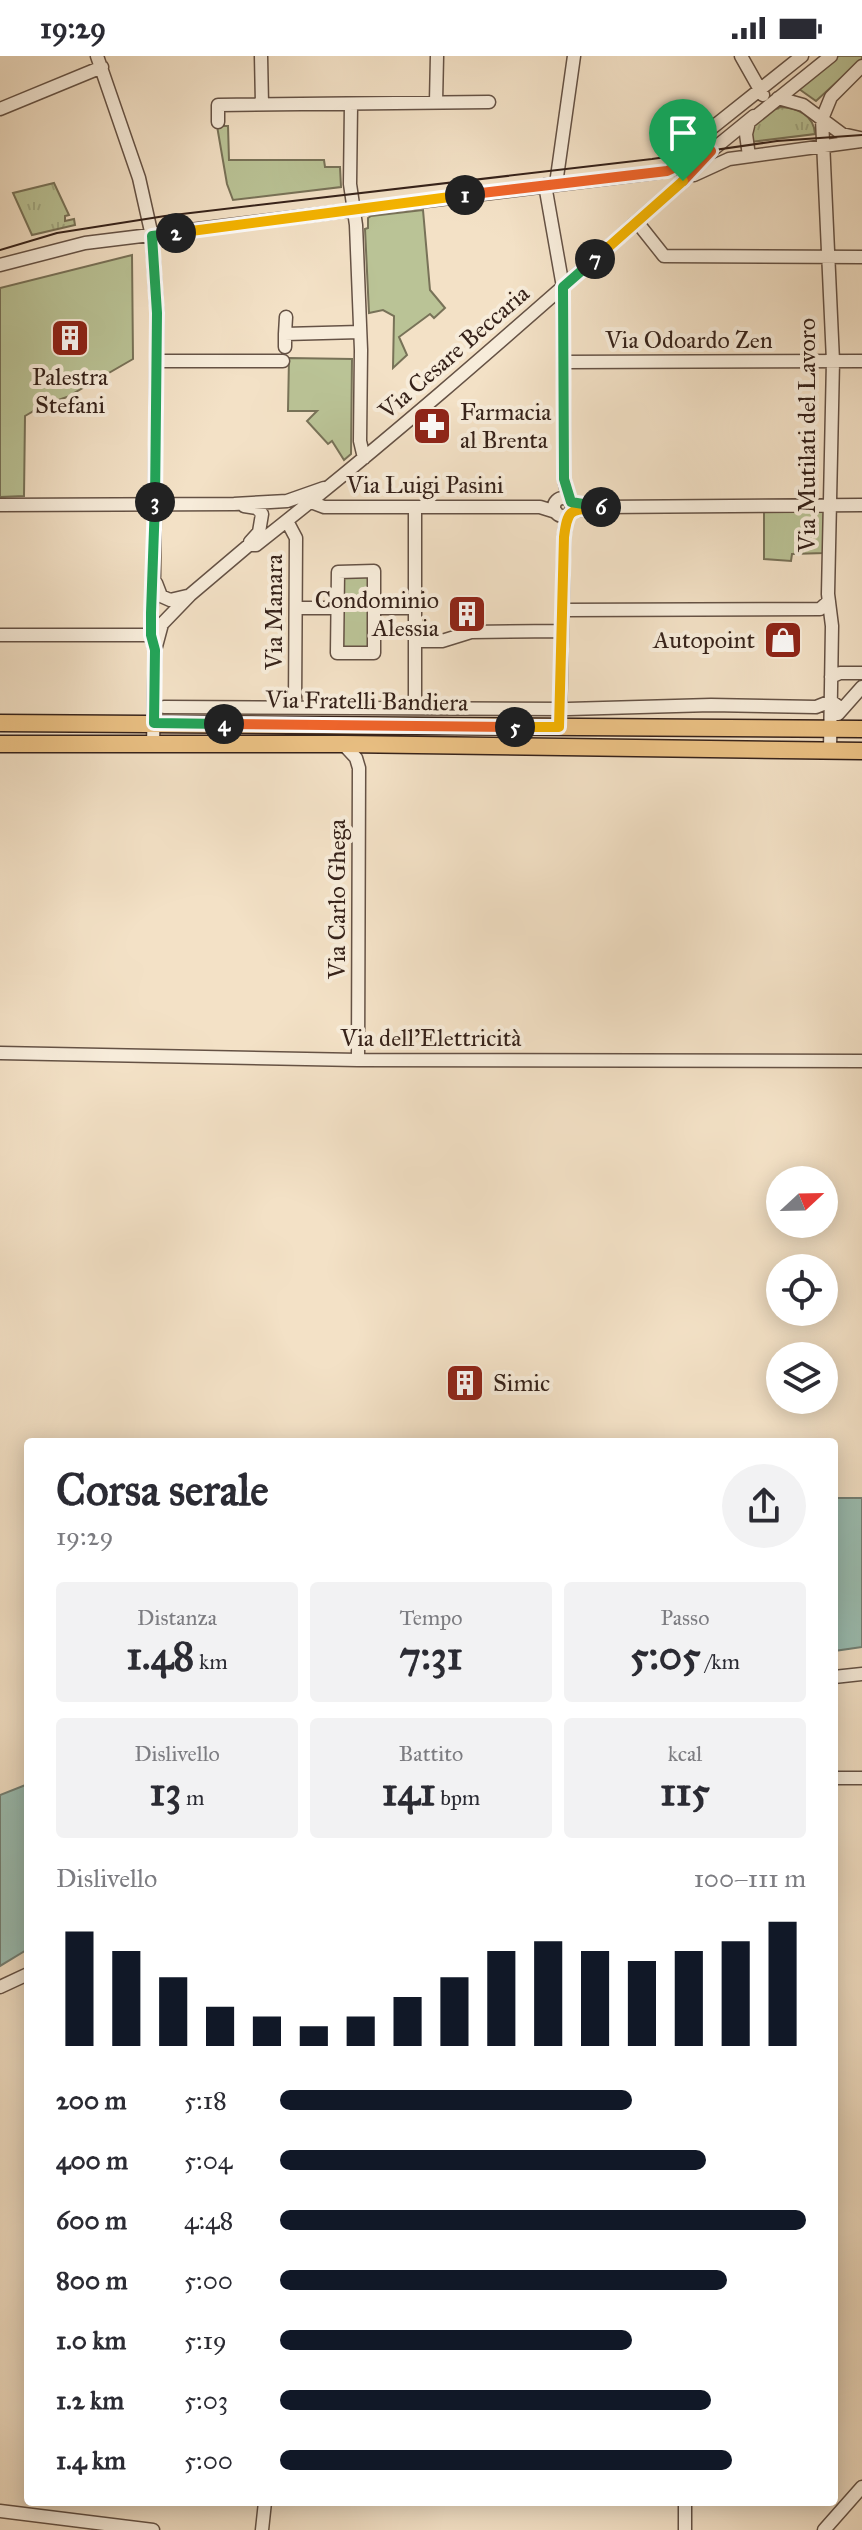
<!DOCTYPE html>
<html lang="it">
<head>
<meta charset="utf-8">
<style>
  :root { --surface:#fff; --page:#f2f2f3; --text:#2b2b33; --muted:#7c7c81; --accent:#111827 }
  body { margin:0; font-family:"IM FELL Great Primer",serif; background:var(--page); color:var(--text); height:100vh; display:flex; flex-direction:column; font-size:30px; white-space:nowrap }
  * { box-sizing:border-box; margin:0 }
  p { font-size:26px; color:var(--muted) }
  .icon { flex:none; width:44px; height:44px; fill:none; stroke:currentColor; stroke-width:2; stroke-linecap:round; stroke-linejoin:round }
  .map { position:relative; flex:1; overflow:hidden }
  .sheet { position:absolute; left:24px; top:1382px; width:814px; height:1068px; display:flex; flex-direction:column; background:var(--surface); border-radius:8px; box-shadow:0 4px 20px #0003 }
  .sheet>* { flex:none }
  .needle { width:52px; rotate:68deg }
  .fabs { position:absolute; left:766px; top:1110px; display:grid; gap:16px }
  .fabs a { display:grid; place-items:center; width:72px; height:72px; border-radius:50%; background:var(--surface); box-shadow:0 4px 20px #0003; font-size:40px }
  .pin { position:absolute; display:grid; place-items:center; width:68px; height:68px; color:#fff; margin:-82px -34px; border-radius:50% 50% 50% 0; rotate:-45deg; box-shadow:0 0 8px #0007 }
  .pin .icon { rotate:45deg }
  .km { position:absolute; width:40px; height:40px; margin:-20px; border-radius:50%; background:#222; color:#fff; font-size:22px; line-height:40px; text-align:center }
  .round { display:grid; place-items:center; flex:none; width:84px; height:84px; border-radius:42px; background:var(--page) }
  .headline { display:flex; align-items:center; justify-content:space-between; height:136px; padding:0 32px }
  h1 { font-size:44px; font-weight:700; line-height:60px }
  .metrics { display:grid; grid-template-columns:repeat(3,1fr); gap:12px; height:136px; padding:8px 32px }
  .metrics div { display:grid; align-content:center; border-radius:8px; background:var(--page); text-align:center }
  .metrics b { font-size:40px; font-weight:700 }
  .metrics small { font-size:22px; font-weight:400 }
  .metrics p { font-size:22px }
  .chart { height:224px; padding:16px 32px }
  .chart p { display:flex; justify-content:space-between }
  .chart svg { width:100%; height:144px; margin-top:8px; stroke:var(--accent); stroke-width:6 }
  ul { padding:0 32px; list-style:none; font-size:26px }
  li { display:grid; grid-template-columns:128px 96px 1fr; align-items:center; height:60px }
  li i { height:20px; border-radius:10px; background:var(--accent) }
  .status { display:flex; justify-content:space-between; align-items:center; height:56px; padding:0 40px; background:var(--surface); direction:ltr }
  .status svg { height:22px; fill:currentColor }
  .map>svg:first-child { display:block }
  .grass { fill:url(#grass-tufts); stroke:#787258; stroke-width:2 }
  .green { fill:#bac396; stroke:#787258; stroke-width:2 }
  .water { fill:#9bbeb2; stroke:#738075; stroke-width:2 }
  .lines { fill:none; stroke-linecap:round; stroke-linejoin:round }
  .minor-casing { stroke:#655245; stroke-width:15 }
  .major-casing { stroke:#36221a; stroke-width:19 }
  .minor { stroke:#f7ecda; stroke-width:12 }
  .major { stroke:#eac083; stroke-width:16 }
  .tram { stroke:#36221a; stroke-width:2 }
  .split-1-casing { stroke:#fff; stroke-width:16 }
  .split-2-casing { stroke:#fff; stroke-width:16 }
  .split-3-casing { stroke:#fff; stroke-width:16 }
  .split-4-casing { stroke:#fff; stroke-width:16 }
  .split-5-casing { stroke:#fff; stroke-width:16 }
  .split-6-casing { stroke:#fff; stroke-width:16 }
  .split-7-casing { stroke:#fff; stroke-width:16 }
  .split-8-casing { stroke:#fff; stroke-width:16 }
  .split-1 { stroke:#f0652b; stroke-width:10 }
  .split-2 { stroke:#f5b400; stroke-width:10 }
  .split-3 { stroke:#22a559; stroke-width:10 }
  .split-4 { stroke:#22a559; stroke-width:10 }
  .split-5 { stroke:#f0652b; stroke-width:10 }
  .split-6 { stroke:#f5b400; stroke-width:10 }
  .split-7 { stroke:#22a559; stroke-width:10 }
  .split-8 { stroke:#f5b400; stroke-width:10 }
  .labels { text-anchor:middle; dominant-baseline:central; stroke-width:8; stroke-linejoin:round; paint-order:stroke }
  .street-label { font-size:24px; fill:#36221a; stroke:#f7ecda }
  .poi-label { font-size:24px; fill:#36221a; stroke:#f7ecda; text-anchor:start }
</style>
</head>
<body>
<div class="status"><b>19:29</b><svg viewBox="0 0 49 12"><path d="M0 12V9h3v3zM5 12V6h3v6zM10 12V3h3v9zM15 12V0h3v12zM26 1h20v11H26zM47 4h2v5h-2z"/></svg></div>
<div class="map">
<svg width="862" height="2474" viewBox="0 0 862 2474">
  <defs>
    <pattern id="grass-tufts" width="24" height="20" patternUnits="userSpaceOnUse" patternTransform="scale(2)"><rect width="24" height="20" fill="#bac396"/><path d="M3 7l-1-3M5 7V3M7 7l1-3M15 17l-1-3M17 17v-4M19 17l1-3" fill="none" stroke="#a0a781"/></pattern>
  </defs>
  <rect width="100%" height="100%" fill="#f3e1c6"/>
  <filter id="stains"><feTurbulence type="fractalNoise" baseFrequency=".0025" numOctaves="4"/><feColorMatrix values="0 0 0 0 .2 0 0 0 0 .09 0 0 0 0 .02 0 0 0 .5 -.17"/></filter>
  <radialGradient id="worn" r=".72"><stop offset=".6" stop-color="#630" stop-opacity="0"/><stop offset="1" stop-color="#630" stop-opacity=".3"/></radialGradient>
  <path class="grass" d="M781,51C797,52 814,59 815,78L751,86C749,67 764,56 781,51Z
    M54,127L69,159L65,160V165L74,163L75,169L32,179L13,137Z"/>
  <path class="green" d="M838,0H862V3L816,45L799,33Z
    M217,70H228L229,104H324L325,111H340L341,131L233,144L227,128Z
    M423,154L430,234L445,252L434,262L430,258L399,281L407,299L393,312L394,260L383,254L369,257L365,173L368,172V162L371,160Z
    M132,199L133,303L67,341L44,349L25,360L24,440L0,441V232Z
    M289,302L352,303L351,398L344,404L332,385L328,388L307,365L317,355H288Z
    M764,454H825L824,497L792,498L791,505L764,503Z
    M343,520H369L370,593L343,594Z"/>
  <path class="water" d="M834,1442H862V1591L834,1595Z
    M28,1728V1893L0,1910V1739Z"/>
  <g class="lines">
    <defs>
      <path id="minor" d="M97,0L139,122L152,180L157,257L154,520L151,557V579L155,594L153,689
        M261,0L262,48
        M741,0L763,39
        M778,42L803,49L842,78L860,82
        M436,46L437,0
        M351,49L350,128L356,169L361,294L360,385L364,402
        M0,53L102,11
        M218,66V49L489,46
        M703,79L802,0
        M749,100L746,78L749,66L831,0
        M694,119L729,103L862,85
        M556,128L574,0
        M545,129L563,231L564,423L569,444
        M637,166L664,200L862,201
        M0,209L85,187L661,116L680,111L702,100
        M285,278L286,261
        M285,291V278L360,276
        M157,305H283
        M564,306L862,305
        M554 451a9 9 0 1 1 18 0a9 9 0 1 1-18 0Z
        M311,446L324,451H540L556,456
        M0,449L234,448L287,445L324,432
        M244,450L257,452L262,458L259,476L250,486
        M571,455L602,451L862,449
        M287,465L296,482L295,651
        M156,527L161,540L170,544L187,540
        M296,552H338
        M374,552V597H337L338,516L374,515V552H416
        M563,554L820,553L829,545
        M0,579H151
        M416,585H442L471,576L561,575
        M155,594L162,568L190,539L249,489H256C404,373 543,248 683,125L711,95L754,60
        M831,621L840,617H862
        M164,651L568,653L711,649L816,651L831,645L842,653
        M415,652V451
        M838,658L862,631
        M560,660L564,481L567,459
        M343,688L356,702L359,712L358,1004
        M830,694L832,570L828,538L833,305L822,63L831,41L862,10
        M0,997L358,1004L862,1005
        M834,1621L862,1618
        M834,1722H862
        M0,1931L28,1918
        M685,2446V2474
        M0,2455L153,2474
        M262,2474L265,2446
        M824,2474L862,2431"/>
      <path id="major" d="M0,667L862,673
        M0,688H343L862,695"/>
    </defs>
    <use href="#minor" class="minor-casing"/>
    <use href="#major" class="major-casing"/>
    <use href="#minor" class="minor"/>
    <use href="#major" class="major"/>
    <path class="tram" d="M0,194L57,177L165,160L652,103L777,85L862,79"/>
  </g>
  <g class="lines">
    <defs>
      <path id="split-1" d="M465,139L667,115L711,95L683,125"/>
      <path id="split-2" d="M176,177L465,139"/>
      <path id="split-3" d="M155,446L157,257L152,180L176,177"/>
      <path id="split-4" d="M155,446L151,557V579L155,594L154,667L224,668"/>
      <path id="split-5" d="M224,668L515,671"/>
      <path id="split-6" d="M515,671H559L564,481C568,450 571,455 601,451"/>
      <path id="split-7" d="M595,203L563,231L564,423L571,446L601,451"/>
      <path id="split-8" d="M595,203L683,125"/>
    </defs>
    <use href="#split-1" class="split-1-casing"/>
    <use href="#split-2" class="split-2-casing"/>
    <use href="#split-3" class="split-3-casing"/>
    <use href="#split-4" class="split-4-casing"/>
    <use href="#split-5" class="split-5-casing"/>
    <use href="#split-6" class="split-6-casing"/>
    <use href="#split-7" class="split-7-casing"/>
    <use href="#split-8" class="split-8-casing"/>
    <use href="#split-1" class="split-1"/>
    <use href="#split-2" class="split-2"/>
    <use href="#split-3" class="split-3"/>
    <use href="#split-4" class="split-4"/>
    <use href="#split-5" class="split-5"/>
    <use href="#split-6" class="split-6"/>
    <use href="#split-7" class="split-7"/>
    <use href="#split-8" class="split-8"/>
  </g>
  <defs>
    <symbol id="building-square" viewBox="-11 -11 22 22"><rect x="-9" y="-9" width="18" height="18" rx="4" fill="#8f2418" stroke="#f7ecda"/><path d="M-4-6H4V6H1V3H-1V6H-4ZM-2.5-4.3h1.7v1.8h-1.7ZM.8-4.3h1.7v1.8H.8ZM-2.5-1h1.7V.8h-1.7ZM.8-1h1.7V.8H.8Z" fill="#fff"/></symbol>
    <symbol id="pharmacy-square" viewBox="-11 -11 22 22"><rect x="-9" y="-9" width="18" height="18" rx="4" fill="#8f2418" stroke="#f7ecda"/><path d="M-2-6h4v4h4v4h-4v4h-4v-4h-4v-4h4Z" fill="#fff"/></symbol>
    <symbol id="shop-square" viewBox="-11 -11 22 22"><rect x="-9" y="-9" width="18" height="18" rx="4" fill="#8f2418" stroke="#f7ecda"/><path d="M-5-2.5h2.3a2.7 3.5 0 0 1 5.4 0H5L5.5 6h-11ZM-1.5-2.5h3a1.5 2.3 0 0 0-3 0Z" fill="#fff"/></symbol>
  </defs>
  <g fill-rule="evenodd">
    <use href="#building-square" x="48" y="260" width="44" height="44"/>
    <use href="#pharmacy-square" x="410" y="348" width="44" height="44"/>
    <use href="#building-square" x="445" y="536" width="44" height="44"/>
    <use href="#shop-square" x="761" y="562" width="44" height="44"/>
    <use href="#building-square" x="443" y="1305" width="44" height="44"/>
  </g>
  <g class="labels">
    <g class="street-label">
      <text x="689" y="284">Via Odoardo Zen</text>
      <text transform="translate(454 296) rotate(-41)">Via Cesare Beccaria</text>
      <text transform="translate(807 379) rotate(-90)">Via Mutilati del Lavoro</text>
      <text x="425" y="429">Via Luigi Pasini</text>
      <text transform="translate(274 556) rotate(-90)">Via Manara</text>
      <text transform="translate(367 645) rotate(1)">Via Fratelli Bandiera</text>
      <text transform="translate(337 843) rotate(-90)">Via Carlo Ghega</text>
      <text x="431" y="982">Via dell'Elettricità</text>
    </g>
    <g class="poi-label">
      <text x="70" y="321" text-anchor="middle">Palestra<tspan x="70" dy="28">Stefani</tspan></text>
      <text x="460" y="356">Farmacia<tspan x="460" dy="28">al Brenta</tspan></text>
      <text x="439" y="544" text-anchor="end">Condominio<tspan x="439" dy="28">Alessia</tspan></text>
      <text x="755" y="584" text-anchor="end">Autopoint</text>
      <text x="493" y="1327">Simic</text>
    </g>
  </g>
  <rect width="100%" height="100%" filter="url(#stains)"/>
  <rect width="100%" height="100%" fill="url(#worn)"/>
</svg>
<div class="fabs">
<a><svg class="needle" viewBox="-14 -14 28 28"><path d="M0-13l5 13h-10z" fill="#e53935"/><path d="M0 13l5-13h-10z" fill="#7c7c81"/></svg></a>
<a><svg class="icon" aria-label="locate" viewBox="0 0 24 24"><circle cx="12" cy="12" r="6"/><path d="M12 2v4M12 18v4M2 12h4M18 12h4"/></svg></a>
<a><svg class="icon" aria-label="layers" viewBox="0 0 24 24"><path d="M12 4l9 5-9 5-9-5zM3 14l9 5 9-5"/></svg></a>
</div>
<div class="pin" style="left:683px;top:125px;background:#1e9e55"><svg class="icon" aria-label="arrive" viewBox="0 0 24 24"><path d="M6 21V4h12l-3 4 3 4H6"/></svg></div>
<b class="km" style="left:465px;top:139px">1</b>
<b class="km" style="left:176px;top:177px">2</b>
<b class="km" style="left:155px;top:446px">3</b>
<b class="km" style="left:224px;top:668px">4</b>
<b class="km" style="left:515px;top:671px">5</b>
<b class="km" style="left:601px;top:451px">6</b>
<b class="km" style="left:595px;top:203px">7</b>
<section class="sheet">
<div class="headline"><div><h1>Corsa serale</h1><p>19:29</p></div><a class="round"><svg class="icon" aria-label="share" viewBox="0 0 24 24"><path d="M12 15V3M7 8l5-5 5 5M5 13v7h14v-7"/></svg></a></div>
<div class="metrics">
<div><p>Distanza</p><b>1.48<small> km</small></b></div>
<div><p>Tempo</p><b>7:31</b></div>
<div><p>Passo</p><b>5:05<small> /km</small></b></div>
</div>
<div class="metrics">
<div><p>Dislivello</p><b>13<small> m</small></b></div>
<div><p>Battito</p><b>141<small> bpm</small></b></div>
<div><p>kcal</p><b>115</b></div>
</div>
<div class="chart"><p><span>Dislivello</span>100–111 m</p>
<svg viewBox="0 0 160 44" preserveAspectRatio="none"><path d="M5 44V9M15 44V15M25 44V23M35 44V32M45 44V35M55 44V38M65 44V35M75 44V29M85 44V23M95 44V15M105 44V12M115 44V15M125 44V18M135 44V15M145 44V12M155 44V6"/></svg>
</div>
<ul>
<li><b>200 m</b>5:18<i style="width:67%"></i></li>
<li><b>400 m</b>5:04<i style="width:81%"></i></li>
<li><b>600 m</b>4:48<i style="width:100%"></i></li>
<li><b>800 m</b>5:00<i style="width:85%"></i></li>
<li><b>1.0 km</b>5:19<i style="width:67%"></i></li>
<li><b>1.2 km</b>5:03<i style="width:82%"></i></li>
<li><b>1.4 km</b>5:00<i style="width:86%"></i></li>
</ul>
</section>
</div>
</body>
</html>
